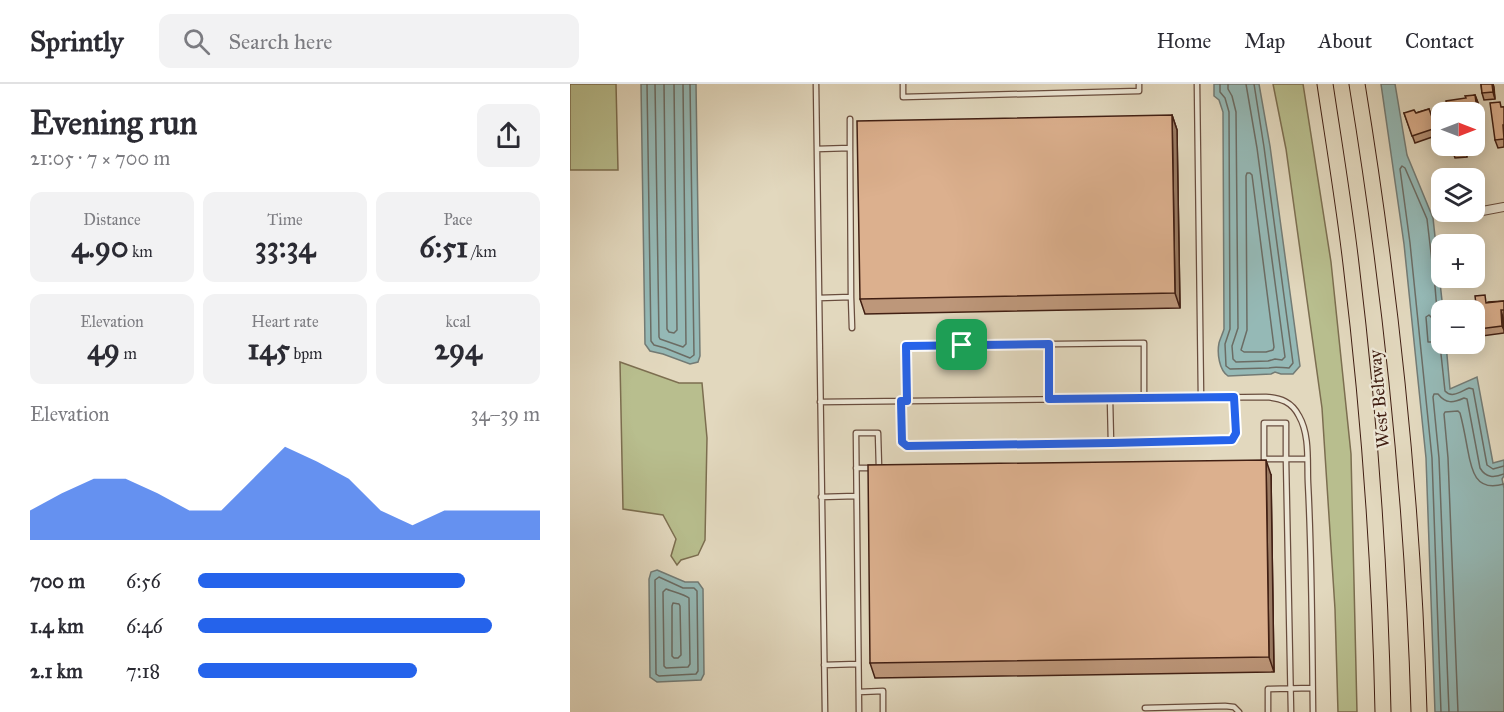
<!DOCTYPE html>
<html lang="en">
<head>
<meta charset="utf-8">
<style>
  :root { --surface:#fff; --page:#f2f2f3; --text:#2b2b33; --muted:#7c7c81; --line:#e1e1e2; --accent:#2563eb }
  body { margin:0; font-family:"IM FELL Great Primer",serif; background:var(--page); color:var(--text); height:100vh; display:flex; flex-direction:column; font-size:22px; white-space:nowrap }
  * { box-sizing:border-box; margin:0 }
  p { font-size:20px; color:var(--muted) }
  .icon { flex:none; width:33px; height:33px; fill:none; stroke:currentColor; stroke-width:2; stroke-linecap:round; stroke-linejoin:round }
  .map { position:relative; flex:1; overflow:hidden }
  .drawer { display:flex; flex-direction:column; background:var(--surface); width:570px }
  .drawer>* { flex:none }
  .needle { width:39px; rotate:90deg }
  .buttons { position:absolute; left:861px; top:18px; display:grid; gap:12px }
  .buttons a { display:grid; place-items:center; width:54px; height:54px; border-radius:12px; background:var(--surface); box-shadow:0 3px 15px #0003; font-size:30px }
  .pin { position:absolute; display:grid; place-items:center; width:51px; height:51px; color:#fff; margin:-26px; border-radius:12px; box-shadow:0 3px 9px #0006 }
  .round { display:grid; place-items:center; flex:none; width:63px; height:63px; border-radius:12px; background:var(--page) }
  .summary { display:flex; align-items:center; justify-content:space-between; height:102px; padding:0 30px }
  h1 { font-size:33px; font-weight:700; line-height:45px }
  .metrics { display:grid; grid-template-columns:repeat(3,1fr); gap:9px; height:102px; padding:6px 30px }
  .metrics div { display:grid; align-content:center; border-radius:12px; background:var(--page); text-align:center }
  .metrics b { font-size:30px; font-weight:700 }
  .metrics small { font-size:16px; font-weight:400 }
  .metrics p { font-size:16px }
  .chart { height:168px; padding:12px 30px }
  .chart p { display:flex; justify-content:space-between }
  .chart svg { width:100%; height:108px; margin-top:6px; fill:var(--accent); opacity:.7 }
  ul { padding:0 30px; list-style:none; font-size:20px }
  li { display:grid; grid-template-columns:96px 72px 1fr; align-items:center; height:45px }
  li i { height:15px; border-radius:8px; background:var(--accent) }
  header { display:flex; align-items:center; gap:36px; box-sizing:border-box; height:84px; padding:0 30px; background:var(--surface); border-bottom:2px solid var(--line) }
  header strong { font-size:28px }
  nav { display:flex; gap:33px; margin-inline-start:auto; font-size:21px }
  .search { width:420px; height:54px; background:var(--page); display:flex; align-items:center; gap:15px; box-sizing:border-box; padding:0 21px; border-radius:12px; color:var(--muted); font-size:22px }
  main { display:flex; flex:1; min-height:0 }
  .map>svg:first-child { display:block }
  .green { fill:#b8be8e; stroke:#7c6e50; stroke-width:1.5 }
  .water { fill:#95b9b6; stroke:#737b75; stroke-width:1.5 }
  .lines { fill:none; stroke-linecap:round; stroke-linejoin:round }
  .shore { stroke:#6b6c64; stroke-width:1.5 }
  .service-casing { stroke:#694d3e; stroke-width:7 }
  .minor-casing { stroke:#694d3e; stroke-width:10 }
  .motorway-casing { stroke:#411f13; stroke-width:17 }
  .service { stroke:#ece6d5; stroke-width:4.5 }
  .minor { stroke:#ece6d5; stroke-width:8 }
  .motorway { stroke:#e2d8be; stroke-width:15 }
  .wall { fill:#bd977a; stroke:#411f13; stroke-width:1.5 }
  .shaded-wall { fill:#9a7b63; stroke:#411f13; stroke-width:1.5 }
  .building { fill:#dcb08e; stroke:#411f13; stroke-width:1.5 }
  .route-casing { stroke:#fff; stroke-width:12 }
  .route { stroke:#2563eb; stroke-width:8 }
  .labels { text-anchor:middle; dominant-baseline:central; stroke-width:4.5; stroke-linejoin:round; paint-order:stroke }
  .street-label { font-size:18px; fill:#411f13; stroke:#ece6d5 }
</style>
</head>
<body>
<header>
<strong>Sprintly</strong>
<div class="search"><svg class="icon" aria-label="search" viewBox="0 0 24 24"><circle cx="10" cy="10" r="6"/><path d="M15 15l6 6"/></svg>Search here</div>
<nav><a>Home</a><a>Map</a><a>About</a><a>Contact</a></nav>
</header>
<main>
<section class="drawer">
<div class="summary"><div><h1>Evening run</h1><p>21:05 · 7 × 700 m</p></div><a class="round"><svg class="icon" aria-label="share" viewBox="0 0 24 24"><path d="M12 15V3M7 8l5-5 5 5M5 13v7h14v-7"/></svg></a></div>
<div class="metrics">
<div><p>Distance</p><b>4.90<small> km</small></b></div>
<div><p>Time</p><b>33:34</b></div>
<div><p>Pace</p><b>6:51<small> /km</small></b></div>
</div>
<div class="metrics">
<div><p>Elevation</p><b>49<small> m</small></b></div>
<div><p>Heart rate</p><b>145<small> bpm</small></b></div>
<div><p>kcal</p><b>294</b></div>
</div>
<div class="chart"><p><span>Elevation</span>34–39 m</p>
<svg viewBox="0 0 160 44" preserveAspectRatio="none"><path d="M0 44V32L10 25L20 19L30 19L40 25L50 32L60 32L70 19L80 6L90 12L100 19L110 32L120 38L130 32L140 32L150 32L160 32V44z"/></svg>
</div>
<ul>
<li><b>700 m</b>6:56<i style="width:78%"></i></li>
<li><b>1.4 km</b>6:46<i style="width:86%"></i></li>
<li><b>2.1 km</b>7:18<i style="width:64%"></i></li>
</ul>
</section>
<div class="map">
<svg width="934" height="628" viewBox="0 0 934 628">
  <rect width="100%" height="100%" fill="#e2d8be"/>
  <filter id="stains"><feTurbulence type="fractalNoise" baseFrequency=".00333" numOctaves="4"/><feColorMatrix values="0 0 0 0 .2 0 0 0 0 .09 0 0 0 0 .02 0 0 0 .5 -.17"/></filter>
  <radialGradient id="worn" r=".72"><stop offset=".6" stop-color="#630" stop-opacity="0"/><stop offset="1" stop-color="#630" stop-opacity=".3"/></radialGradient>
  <path class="green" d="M0,0H46L48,86H0Z
    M703,0H733L761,178L781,370L787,628H768L765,525L752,324L716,65Z
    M50,278L109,299H132L137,354L135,456L128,471L111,476L107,481L101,472L106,455L93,431L53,425Z"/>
  <path class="water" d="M71,0H126L130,272L128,278L120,280L93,270L80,267L75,260Z
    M644,0H689L700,62L730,282L723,290H711L705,288L701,290L658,292C649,286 647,269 649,259C650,255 653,249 654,245L653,28L649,16L644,12Z
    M811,0H825L837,71L863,134L873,226H872V260H876L880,305L907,293L923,379L934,376V392L932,395L934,404V628H865L856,374L834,160Z
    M87,486L115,498H128L133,505L134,590L131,596L87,598L80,593L79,495L81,488Z"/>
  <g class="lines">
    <path class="shore" d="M77,0L81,257L84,261L95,264L120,274L124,271L120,0
      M85,0L89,253L90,255L113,263L116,260L113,0
      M94,0L97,245L99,248L104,249L107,246L104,0
      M650,0V8L655,14L659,28L660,245L655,260L656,282L660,285L699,284C706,282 712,284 719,284L723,279L694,63L684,0
      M658,0V5L662,12L666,28L668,244L662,262L663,275L666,278L698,277L705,275L712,276L715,273L687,64L676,0
      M677,89H680L682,91L704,263L703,266L696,268H674L671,266L677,246L676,92Z
      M872,240L865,237L859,231L856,233L858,258H862L866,251L872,247
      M872,257L870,261L875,307C882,315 891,307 899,304L903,305L917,381L923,385L934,382
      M89,493L113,504H124L127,507L128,587L126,590L89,592L86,590L85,496Z
      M96,505C101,507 116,511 119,514L120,580L118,583L96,584L94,582L93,508Z
      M103,519L109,520L110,522L111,571L108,574H104L102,572V522Z
      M871,628L862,374L840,159L830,85L832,82L835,84L857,135L863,186L864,191L867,226L868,230L872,232
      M879,628L869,374L863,313L864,310H868C876,320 883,319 894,314L897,315L910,384C916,394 924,394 934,390
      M888,628L878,374L874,330L875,328L888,327L890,329C893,340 895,351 897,362C901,384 904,409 934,400"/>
    <defs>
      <path id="service" d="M246,0L255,628
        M333,0V13L569,7V0
        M627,0L631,313
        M280,35V64
        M247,65L280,64L281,213
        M249,214L281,213L282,244
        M479,260V315
        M540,315L541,359
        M331,317L332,358L337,362L553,359L662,356L665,349L664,313
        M337,317L336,262L574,259V314
        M250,318L696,313C711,314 722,318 729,332C740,351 737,378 738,399C742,475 742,552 743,628
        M286,384H309L308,349H286L289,628
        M251,413L286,412
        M254,581L288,580
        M289,608L313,607V628
        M575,624L655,622L664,623L669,628
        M698,628V605L742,604
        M721,628L716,375V339H694V375H737"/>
      <path id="minor" d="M891,131L934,123"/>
      <path id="motorway" d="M755,0C764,60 774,120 781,180C799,329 810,478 813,628
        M787,0C821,208 843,417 849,628"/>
    </defs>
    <use href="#service" class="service-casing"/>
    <use href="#minor" class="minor-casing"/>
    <use href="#motorway" class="motorway-casing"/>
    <use href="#service" class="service"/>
    <use href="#minor" class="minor"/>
    <use href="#motorway" class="motorway"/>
  </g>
  <path class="wall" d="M911,0H923L925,15L914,16L912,9Z
    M905,11L908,19L912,54L904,55V28L896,14Z
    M932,23H934V63L928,64L925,56Z
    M859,25L868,51L845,59L834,29H846Z
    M602,31L607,46L610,224L295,230L290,215Z
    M881,62H895L897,73L885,74Z
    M934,217V249L912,252L910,246L904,247V228H907L918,218Z
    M701,391L704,588L305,594L300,579Z"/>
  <path class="shaded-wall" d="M922,0H923L924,3L925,15L923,8Z
    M905,11L908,19L912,54L910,46Z
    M602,31L607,46L610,224L605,209Z
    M893,62H895L897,73L894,65Z
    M931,226L933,234L934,246L932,242Z
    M696,376L701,391L704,588L699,573Z"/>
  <path class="building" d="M911,0H922L923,8L912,9Z
    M905,11L910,46L904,47V28H877L876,17L896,14L895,12Z
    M930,18L931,23H934V41H933L934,55L925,56L920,19Z
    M859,25L866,44L842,52L834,29L844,26L846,29Z
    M602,31L605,209L290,215L287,37Z
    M881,62H893L894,65L882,67Z
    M915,211L916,219L934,217V226H931L932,242L909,245L908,239H904V228H907L905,212Z
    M696,376L699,573L300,579L298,381Z"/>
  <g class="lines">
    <defs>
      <path id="route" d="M479,260V315L664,313L666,349L662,356L541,359L337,362L332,358L331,317H337L336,262Z"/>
    </defs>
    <use href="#route" class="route-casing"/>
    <use href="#route" class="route"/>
  </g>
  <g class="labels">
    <g class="street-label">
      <text transform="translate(809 315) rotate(-95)">West Beltway</text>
    </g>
  </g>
  <rect width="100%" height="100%" filter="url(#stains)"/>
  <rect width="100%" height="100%" fill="url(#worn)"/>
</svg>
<div class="buttons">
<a><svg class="needle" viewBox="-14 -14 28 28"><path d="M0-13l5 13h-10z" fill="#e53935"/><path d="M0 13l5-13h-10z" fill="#7c7c81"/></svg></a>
<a><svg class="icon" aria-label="layers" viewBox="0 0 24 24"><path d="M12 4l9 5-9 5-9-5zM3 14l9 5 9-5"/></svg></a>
<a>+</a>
<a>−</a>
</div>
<div class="pin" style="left:392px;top:261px;background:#1e9e55"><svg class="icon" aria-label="arrive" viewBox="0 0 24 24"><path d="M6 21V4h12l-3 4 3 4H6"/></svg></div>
</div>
</main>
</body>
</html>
